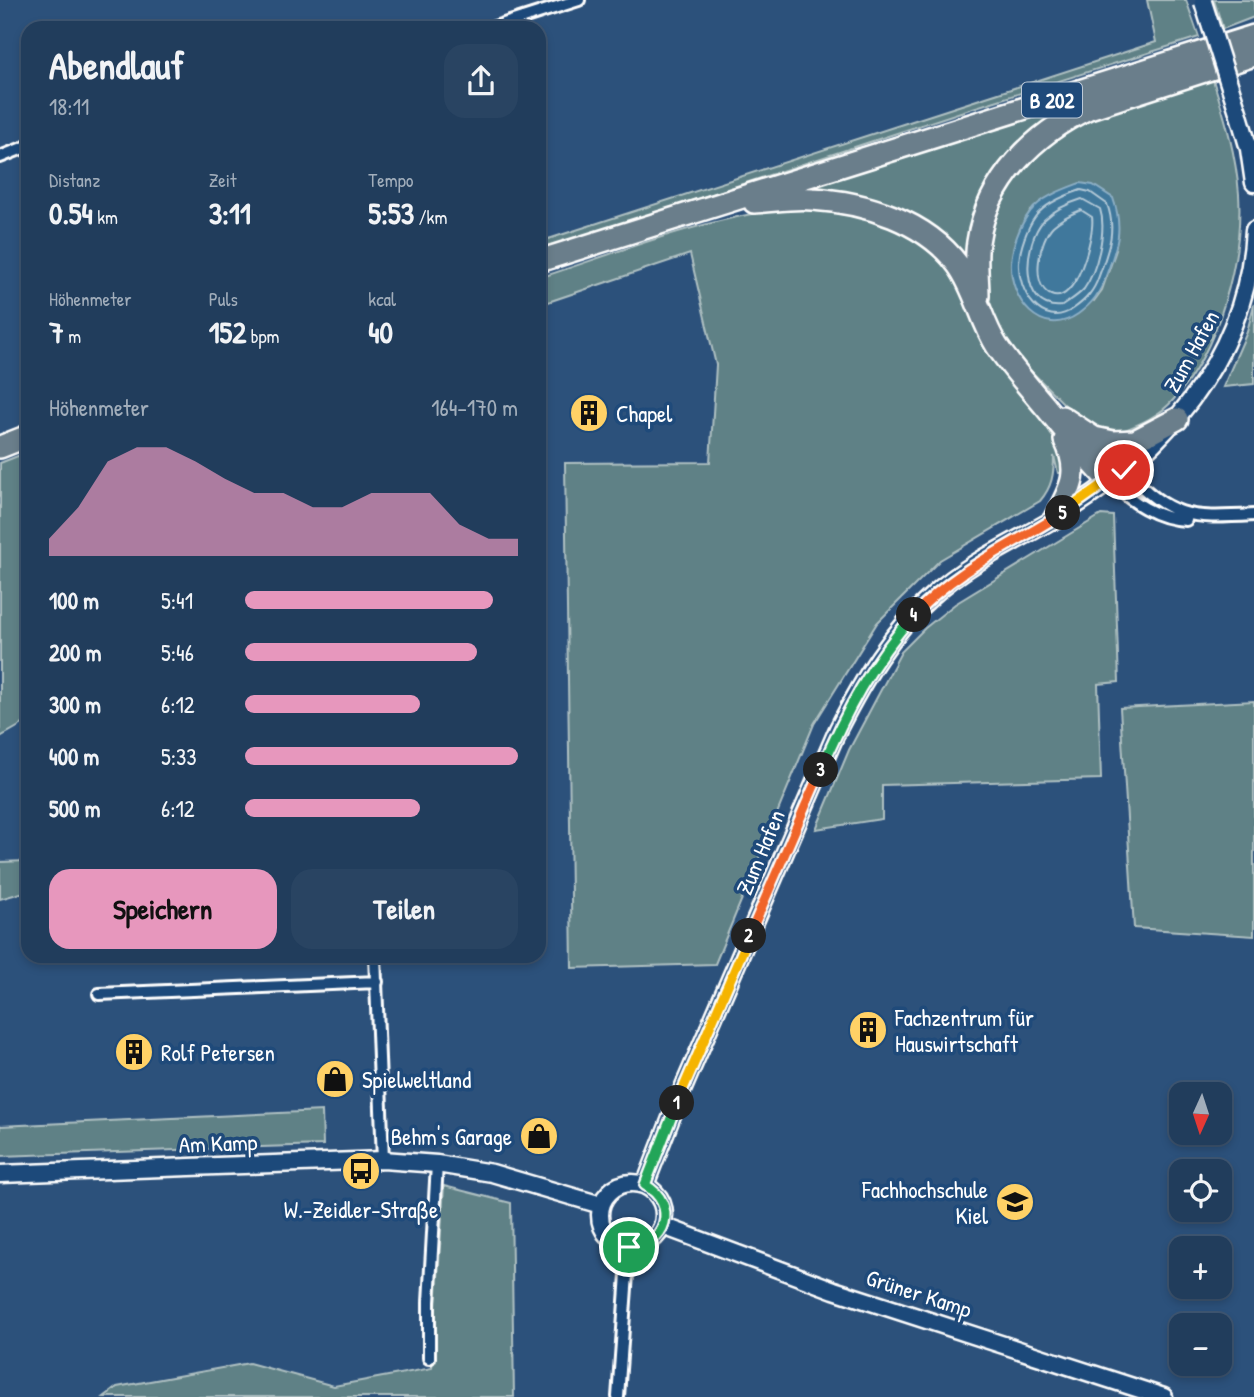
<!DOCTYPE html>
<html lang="de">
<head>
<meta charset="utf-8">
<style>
  :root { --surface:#213d5c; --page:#294462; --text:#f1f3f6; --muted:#a2aebb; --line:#3e5672; --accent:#e797bd }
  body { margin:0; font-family:"Patrick Hand",sans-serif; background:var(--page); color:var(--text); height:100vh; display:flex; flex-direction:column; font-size:26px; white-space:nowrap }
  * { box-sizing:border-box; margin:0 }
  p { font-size:23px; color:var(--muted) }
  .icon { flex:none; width:38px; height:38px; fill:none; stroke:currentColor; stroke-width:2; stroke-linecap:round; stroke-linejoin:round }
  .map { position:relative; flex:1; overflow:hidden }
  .details { position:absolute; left:21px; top:21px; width:525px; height:942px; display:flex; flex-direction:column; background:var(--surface); border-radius:21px; box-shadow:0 4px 10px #0003,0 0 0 2px var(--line) }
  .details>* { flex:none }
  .needle { width:46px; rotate:183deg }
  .controls { position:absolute; left:1169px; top:1082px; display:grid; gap:14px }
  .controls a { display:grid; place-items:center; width:63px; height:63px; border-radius:14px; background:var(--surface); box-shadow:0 4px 10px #0003,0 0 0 2px var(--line); font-size:35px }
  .pin { position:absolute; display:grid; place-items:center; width:60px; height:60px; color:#fff; margin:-30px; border:4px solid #fff; border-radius:50%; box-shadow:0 2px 7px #0007 }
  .km { position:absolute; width:35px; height:35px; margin:-18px; border-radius:50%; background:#222; color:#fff; font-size:19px; line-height:35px; text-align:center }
  .round { display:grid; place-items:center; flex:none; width:74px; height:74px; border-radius:21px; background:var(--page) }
  .head { display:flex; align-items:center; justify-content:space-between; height:119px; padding:0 28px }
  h1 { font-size:38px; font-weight:700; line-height:52px }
  .metrics { display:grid; grid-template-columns:repeat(3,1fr); gap:10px; height:119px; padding:7px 28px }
  .metrics div { display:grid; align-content:center }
  .metrics b { font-size:30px; font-weight:700 }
  .metrics small { font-size:19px; font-weight:400 }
  .metrics p { font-size:19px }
  .chart { height:196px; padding:14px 28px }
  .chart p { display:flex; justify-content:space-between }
  .chart svg { width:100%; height:126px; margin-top:7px; fill:var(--accent); opacity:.7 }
  .primary-button { display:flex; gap:14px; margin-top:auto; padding:14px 28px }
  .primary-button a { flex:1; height:80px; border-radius:21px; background:var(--accent); color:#111; font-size:28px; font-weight:700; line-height:80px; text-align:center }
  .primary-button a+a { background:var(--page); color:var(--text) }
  ul { padding:0 28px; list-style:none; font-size:23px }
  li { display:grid; grid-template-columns:112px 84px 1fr; align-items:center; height:52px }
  li i { height:18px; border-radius:9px; background:var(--accent) }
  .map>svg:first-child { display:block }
  .green { fill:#5f8186; stroke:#afc0c2; stroke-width:2; fill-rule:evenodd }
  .water { fill:#40789c; stroke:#8caec4; stroke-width:2 }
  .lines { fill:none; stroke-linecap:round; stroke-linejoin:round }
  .shore { stroke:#b3c9d7; stroke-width:2 }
  .street-casing { stroke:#fff; stroke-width:16 }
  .secondary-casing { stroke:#fff; stroke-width:21 }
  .highway-casing { stroke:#fff; stroke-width:26 }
  .street { stroke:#1f4a7a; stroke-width:10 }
  .secondary { stroke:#1f4a7a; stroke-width:16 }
  .highway { stroke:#6b7e8b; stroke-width:21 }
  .secondary-bridge-casing { stroke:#fff; stroke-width:21; stroke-linecap:butt }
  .secondary-bridge { stroke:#1f4a7a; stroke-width:16 }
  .split-1-casing { stroke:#fff; stroke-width:14 }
  .split-2-casing { stroke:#fff; stroke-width:14 }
  .split-3-casing { stroke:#fff; stroke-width:14 }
  .split-4-casing { stroke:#fff; stroke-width:14 }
  .split-5-casing { stroke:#fff; stroke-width:14 }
  .split-6-casing { stroke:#fff; stroke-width:14 }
  .split-1 { stroke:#22a559; stroke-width:9 }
  .split-2 { stroke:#f5b400; stroke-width:9 }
  .split-3 { stroke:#f0652b; stroke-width:9 }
  .split-4 { stroke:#22a559; stroke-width:9 }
  .split-5 { stroke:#f0652b; stroke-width:9 }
  .split-6 { stroke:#f5b400; stroke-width:9 }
  .labels { text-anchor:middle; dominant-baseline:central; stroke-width:7; stroke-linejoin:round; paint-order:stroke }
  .shield { fill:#1f4a7a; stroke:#bcc9d7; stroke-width:2 }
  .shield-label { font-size:21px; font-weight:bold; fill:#fff }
  .street-label { font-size:23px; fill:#fff; stroke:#1f4a7a }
  .poi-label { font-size:23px; fill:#fff; stroke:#1f4a7a; text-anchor:start }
</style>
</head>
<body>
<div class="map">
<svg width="1254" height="1397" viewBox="0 0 1254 1397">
  <rect width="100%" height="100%" fill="#2c517b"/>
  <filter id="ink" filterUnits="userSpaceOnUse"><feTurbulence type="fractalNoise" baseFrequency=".0143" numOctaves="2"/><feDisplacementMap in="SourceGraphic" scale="14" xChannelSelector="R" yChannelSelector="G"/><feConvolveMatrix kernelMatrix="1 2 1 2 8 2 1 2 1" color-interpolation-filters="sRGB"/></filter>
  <g filter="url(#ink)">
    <path class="green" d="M1147,0H1186L1199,37L973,108L539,251V242L1156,42Z
      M1214,0H1254V17L1223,29Z
      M1213,80C1225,117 1236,155 1239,194C1243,259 1218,351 1174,399C1160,416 1140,424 1120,432L1119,438L1085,425L1013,353L995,325L987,303L982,279L992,214L1016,174L1046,144L1087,118ZM1030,211L1116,250L1102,290L1094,301L1013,251Z
      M1103,95L1019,148L968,267L950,248L793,190Z
      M782,209C844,210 910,221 951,274C965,292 976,313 988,333C1012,371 1036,409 1059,447L1066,473H1058L1054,456C1054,474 1052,487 1040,501L940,560L877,623L814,724L715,964L572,968L565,463L710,462L716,365L690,254L539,305V278C619,252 698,220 782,209Z
      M1254,304V384L1223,387L1247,332Z
      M28,452V721L0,737V463Z
      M1101,515L1113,516L1119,682L1098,684L1101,779L882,785V819L816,829L849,750L901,652L925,628L955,604Z
      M1254,701V936L1134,928L1120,708Z
      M27,861L28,891L0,899V862Z
      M322,1111L323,1145L0,1156V1126Z
      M444,1186L511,1203L514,1397H104L117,1387L249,1363L334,1386L432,1368Z"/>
    <path class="water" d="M1080,183L1093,185L1113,198C1124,229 1117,247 1106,276C1100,293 1093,303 1078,314C1041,340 1009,299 1011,262C1012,247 1020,224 1030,212C1041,197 1064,189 1080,183Z"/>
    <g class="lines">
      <path class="shore" d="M1081,190L1090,192L1107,204C1117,230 1108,251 1099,276C1094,291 1086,300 1073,309C1042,330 1017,291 1019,262C1020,248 1027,228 1035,217C1045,203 1066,195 1081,190Z
        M1082,199L1100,209C1107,230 1097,271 1084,289C1078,296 1069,301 1062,306C1018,311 1023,242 1044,220C1054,210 1069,203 1082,199Z
        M1081,210L1092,217C1095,234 1076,307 1051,295C1029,284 1040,239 1053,226C1061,219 1071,214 1081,210Z"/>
      <defs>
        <path id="street" d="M491,28L579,0
          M0,157L28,146
          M1124,470C1172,518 1186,519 1254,515
          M1110,482C1133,502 1155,519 1186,520
          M375,956L383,1160
          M99,994L377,982
          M429,1358V1302L437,1164
          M618,1397L629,1247"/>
        <path id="secondary" d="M1239,115L1249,149L1254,183
          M0,1174L383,1160L437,1164L492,1173L601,1205
          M600 1215a32 32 0 1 1 64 0a32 32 0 1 1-64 0Z
          M645,1185L678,1100L838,729C863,680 891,632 933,595C968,563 1013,543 1054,519C1161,456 1247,359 1254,230
          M663,1226L834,1290L1164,1397"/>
        <path id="highway" d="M754,202C773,201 793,197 812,199C864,202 926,221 958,265C976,290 981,321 997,346C1011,367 1028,386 1044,405C1065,431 1086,457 1110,482
          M539,261L1254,36
          M978,296C978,278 975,260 978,242C987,180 1035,133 1089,108L1254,55
          M1062,417L1094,438L1124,470
          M1094,438L1113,442L1135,441L1177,419
          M0,447L28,436
          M1055,518C1071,488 1081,472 1065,440"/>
      </defs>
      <use href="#street" class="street-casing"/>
      <use href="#secondary" class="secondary-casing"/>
      <use href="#highway" class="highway-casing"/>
      <use href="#street" class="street"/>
      <use href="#secondary" class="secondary"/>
      <use href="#highway" class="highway"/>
      <defs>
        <path id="secondary-bridge" d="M1203,2L1239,115"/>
      </defs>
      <use href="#secondary-bridge" class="secondary-bridge-casing"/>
      <use href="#secondary-bridge" class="secondary-bridge"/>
    </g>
  </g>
  <g class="lines" filter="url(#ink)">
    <defs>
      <path id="split-1" d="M629,1247C667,1246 679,1204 645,1185L677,1103"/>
      <path id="split-2" d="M677,1103L749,936"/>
      <path id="split-3" d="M749,936L821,770"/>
      <path id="split-4" d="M821,770C845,713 872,661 914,615"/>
      <path id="split-5" d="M914,615C956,569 1011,546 1063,513"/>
      <path id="split-6" d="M1063,513L1124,470"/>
    </defs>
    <use href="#split-1" class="split-1-casing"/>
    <use href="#split-2" class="split-2-casing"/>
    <use href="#split-3" class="split-3-casing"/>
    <use href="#split-4" class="split-4-casing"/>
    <use href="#split-5" class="split-5-casing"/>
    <use href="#split-6" class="split-6-casing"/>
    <use href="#split-1" class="split-1"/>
    <use href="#split-2" class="split-2"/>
    <use href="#split-3" class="split-3"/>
    <use href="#split-4" class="split-4"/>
    <use href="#split-5" class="split-5"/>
    <use href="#split-6" class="split-6"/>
  </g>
  <defs>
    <symbol id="building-disc" viewBox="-11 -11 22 22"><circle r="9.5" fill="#ffd166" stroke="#1f4a7a"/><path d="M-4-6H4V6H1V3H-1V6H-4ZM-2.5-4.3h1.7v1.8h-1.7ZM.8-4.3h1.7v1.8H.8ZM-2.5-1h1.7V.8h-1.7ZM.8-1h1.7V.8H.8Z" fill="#111"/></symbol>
    <symbol id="shop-disc" viewBox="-11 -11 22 22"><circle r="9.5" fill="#ffd166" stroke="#1f4a7a"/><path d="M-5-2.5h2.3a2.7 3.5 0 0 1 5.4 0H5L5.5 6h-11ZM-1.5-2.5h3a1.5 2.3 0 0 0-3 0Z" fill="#111"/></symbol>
    <symbol id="bus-disc" viewBox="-11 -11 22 22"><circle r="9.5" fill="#ffd166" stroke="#1f4a7a"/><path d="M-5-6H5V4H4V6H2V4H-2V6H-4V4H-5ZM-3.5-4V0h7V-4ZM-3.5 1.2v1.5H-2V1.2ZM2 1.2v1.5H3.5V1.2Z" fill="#111"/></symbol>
    <symbol id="university-disc" viewBox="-11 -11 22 22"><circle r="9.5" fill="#ffd166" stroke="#1f4a7a"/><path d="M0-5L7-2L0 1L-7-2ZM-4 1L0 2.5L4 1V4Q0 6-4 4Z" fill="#111"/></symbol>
  </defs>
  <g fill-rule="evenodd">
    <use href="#building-disc" x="567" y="391" width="44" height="44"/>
    <use href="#building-disc" x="846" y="1008" width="44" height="44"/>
    <use href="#building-disc" x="112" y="1030" width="44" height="44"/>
    <use href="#shop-disc" x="313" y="1057" width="44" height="44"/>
    <use href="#shop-disc" x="517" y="1114" width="44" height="44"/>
    <use href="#bus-disc" x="339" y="1149" width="44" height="44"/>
    <use href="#university-disc" x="993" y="1180" width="44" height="44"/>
  </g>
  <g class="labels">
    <rect class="shield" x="1022" y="82.5" width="60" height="35" rx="5"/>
    <g class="shield-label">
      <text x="1052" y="100">B 202</text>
    </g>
    <g class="street-label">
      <text transform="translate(1191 351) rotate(-61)">Zum Hafen</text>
      <text transform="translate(760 852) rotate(-67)">Zum Hafen</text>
      <text transform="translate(218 1143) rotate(-2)">Am Kamp</text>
      <text transform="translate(919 1293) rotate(18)">Grüner Kamp</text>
    </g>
    <g class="poi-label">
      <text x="616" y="413">Chapel</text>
      <text x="895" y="1017">Fachzentrum für<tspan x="895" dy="26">Hauswirtschaft</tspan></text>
      <text x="161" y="1052">Rolf Petersen</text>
      <text x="362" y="1079">Spielweltland</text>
      <text x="512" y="1136" text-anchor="end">Behm's Garage</text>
      <text x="988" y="1189" text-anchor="end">Fachhochschule<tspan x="988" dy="26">Kiel</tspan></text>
      <text x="361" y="1209" text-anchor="middle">W.-Zeidler-Straße</text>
    </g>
  </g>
</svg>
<div class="controls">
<a><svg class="needle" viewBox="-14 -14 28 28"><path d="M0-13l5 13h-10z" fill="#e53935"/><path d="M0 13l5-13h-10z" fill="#a2aebb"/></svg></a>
<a><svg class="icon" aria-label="locate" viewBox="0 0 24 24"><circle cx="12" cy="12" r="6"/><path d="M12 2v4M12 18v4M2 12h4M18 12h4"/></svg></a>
<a>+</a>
<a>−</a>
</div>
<div class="pin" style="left:629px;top:1247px;background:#1e9e55"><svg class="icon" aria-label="arrive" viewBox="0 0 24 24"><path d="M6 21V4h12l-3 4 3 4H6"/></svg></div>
<div class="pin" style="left:1124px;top:470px;background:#d93025"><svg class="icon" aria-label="check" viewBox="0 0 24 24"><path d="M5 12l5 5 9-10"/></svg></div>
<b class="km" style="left:677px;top:1103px">1</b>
<b class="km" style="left:749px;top:936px">2</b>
<b class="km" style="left:821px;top:770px">3</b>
<b class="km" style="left:914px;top:615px">4</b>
<b class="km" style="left:1063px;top:513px">5</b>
<section class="details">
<div class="head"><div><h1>Abendlauf</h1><p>18:11</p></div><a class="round"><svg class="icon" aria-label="share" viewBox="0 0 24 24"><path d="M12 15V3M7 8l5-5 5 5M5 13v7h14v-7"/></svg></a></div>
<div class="metrics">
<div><p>Distanz</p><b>0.54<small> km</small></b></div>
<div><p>Zeit</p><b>3:11</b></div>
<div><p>Tempo</p><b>5:53<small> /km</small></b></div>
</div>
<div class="metrics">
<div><p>Höhenmeter</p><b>7<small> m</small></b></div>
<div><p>Puls</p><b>152<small> bpm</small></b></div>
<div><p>kcal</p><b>40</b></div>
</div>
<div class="chart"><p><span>Höhenmeter</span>164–170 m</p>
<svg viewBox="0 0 160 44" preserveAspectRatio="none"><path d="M0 44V38L10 27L20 11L30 6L40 6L50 11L60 17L70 22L80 22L90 27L100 27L110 22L120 22L130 22L140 33L150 38L160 38V44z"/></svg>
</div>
<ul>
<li><b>100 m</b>5:41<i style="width:91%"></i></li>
<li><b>200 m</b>5:46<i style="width:85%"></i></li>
<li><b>300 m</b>6:12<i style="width:64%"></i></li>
<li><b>400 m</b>5:33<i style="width:100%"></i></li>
<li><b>500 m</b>6:12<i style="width:64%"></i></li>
</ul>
<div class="primary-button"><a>Speichern</a><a>Teilen</a></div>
</section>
</div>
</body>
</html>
